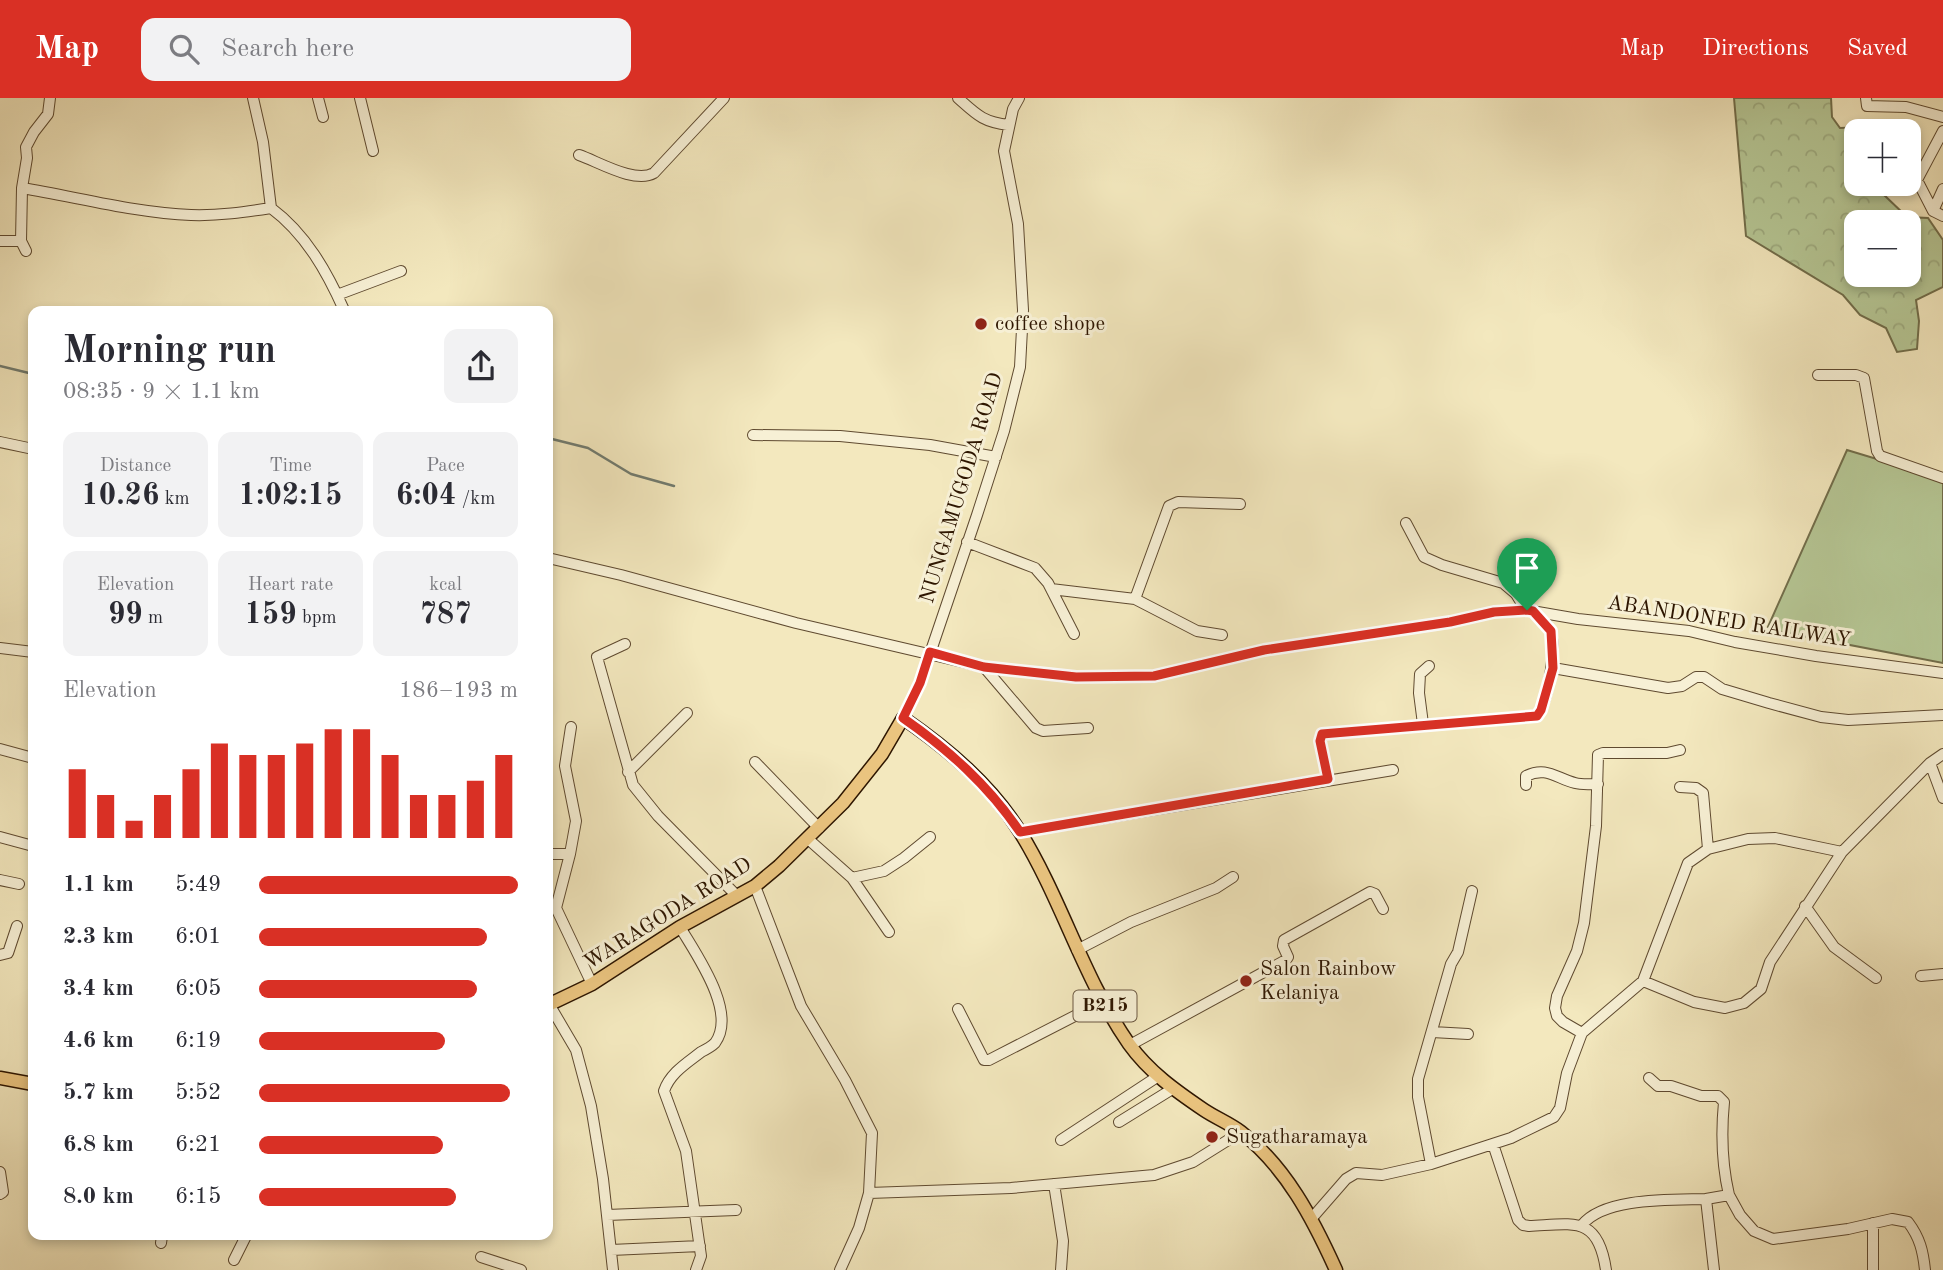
<!DOCTYPE html>
<html lang="en">
<head>
<meta charset="utf-8">
<style>
  :root { --surface:#fff; --page:#f2f2f3; --text:#2b2b33; --muted:#7c7c81; --accent:#d93025 }
  body { margin:0; font-family:"Old Standard TT",serif; background:var(--page); color:var(--text); height:100vh; display:flex; flex-direction:column; font-size:26px; white-space:nowrap }
  * { box-sizing:border-box; margin:0 }
  p { font-size:23px; color:var(--muted) }
  .icon { flex:none; width:38px; height:38px; fill:none; stroke:currentColor; stroke-width:2; stroke-linecap:round; stroke-linejoin:round }
  .map { position:relative; flex:1; overflow:hidden }
  .details { position:absolute; left:28px; top:208px; width:525px; height:934px; display:flex; flex-direction:column; background:var(--surface); border-radius:14px; box-shadow:0 4px 10px #0003 }
  .details>* { flex:none }
  .fabs { position:absolute; left:1844px; top:21px; display:grid; gap:14px }
  .fabs a { display:grid; place-items:center; width:77px; height:77px; border-radius:14px; background:var(--surface); box-shadow:0 4px 10px #0003; font-size:35px }
  .pin { position:absolute; display:grid; place-items:center; width:60px; height:60px; color:#fff; margin:-72px -30px; border-radius:50% 50% 50% 0; rotate:-45deg; box-shadow:0 0 7px #0007 }
  .pin .icon { rotate:45deg }
  .round { display:grid; place-items:center; flex:none; width:74px; height:74px; border-radius:14px; background:var(--page) }
  .head { display:flex; align-items:center; justify-content:space-between; height:119px; padding:0 35px }
  h1 { font-size:38px; font-weight:700; line-height:52px }
  .stats { display:grid; grid-template-columns:repeat(3,1fr); gap:10px; height:119px; padding:7px 35px }
  .stats div { display:grid; align-content:center; border-radius:14px; background:var(--page); text-align:center }
  .stats b { font-size:30px; font-weight:700 }
  .stats small { font-size:19px; font-weight:400 }
  .stats p { font-size:19px }
  .chart { height:196px; padding:14px 35px }
  .chart p { display:flex; justify-content:space-between }
  .chart svg { width:100%; height:126px; margin-top:7px; stroke:var(--accent); stroke-width:6 }
  ul { padding:0 35px; list-style:none; font-size:23px }
  li { display:grid; grid-template-columns:112px 84px 1fr; align-items:center; height:52px }
  li i { height:18px; border-radius:9px; background:var(--accent) }
  header { display:flex; align-items:center; gap:42px; box-sizing:border-box; height:98px; padding:0 35px; background:var(--accent); color:#fff }
  header strong { font-size:33px }
  nav { display:flex; gap:38px; margin-inline-start:auto; font-size:24px }
  .search { width:490px; height:63px; background:var(--page); display:flex; align-items:center; gap:18px; box-sizing:border-box; padding:0 24px; border-radius:14px; color:var(--muted); font-size:26px }
  .map>svg:first-child { display:block }
  .forest { fill:url(#forest-crowns); stroke:#726e4b; stroke-width:2; fill-rule:evenodd }
  .pitch { fill:#b6c795; stroke:#726e4b; stroke-width:2 }
  .lines { fill:none; stroke-linecap:round; stroke-linejoin:round }
  .stream { stroke:#717b6f; stroke-width:2.5 }
  .minor-casing { stroke:#5f4a30; stroke-width:12 }
  .major-casing { stroke:#2e1601; stroke-width:15 }
  .minor { stroke:#f7f0d5; stroke-width:10 }
  .major { stroke:#eac47f; stroke-width:12 }
  .route-casing { stroke:#fff; stroke-width:14 }
  .route { stroke:#d93025; stroke-width:9 }
  .poi-dot { fill:#8f2418; stroke:#f7f0d5; stroke-width:2.5 }
  .labels { text-anchor:middle; dominant-baseline:central; stroke-width:6; stroke-linejoin:round; paint-order:stroke }
  .shield { fill:#f7f0d5; stroke:#6a5741; stroke-width:2 }
  .shield-label { font-size:19px; font-weight:bold; fill:#2e1601 }
  .poi-label { font-size:21px; fill:#2e1601; stroke:#f7f0d5; text-anchor:start }
  .street-label { font-size:21px; fill:#2e1601; stroke:#f7f0d5 }
</style>
</head>
<body>
<header>
<strong>Map</strong>
<div class="search"><svg class="icon" aria-label="search" viewBox="0 0 24 24"><circle cx="10" cy="10" r="6"/><path d="M15 15l6 6"/></svg>Search here</div>
<nav><a>Map</a><a>Directions</a><a>Saved</a></nav>
</header>
<div class="map">
<svg width="1943" height="1172" viewBox="0 0 1943 1172">
  <defs>
    <pattern id="forest-crowns" width="20" height="18" patternUnits="userSpaceOnUse" patternTransform="scale(1.75)"><rect width="20" height="18" fill="#b6c795"/><path d="M2 6a3 3 0 1 1 6 0M12 15a3 3 0 1 1 6 0" fill="none" stroke="#9daa7f"/></pattern>
  </defs>
  <rect width="100%" height="100%" fill="#f3e8be"/>
  <filter id="stains"><feTurbulence type="fractalNoise" baseFrequency=".00286" numOctaves="4"/><feColorMatrix values="0 0 0 0 .2 0 0 0 0 .09 0 0 0 0 .02 0 0 0 .5 -.17"/></filter>
  <radialGradient id="worn" r=".72"><stop offset=".6" stop-color="#630" stop-opacity="0"/><stop offset="1" stop-color="#630" stop-opacity=".3"/></radialGradient>
  <path class="forest" d="M1734,0H1831L1832,19L1840,30L1864,29L1867,33H1857V86H1876L1881,94L1907,119L1928,120L1943,142V189L1916,202L1919,223L1917,251L1897,254L1886,230L1860,217L1843,197L1746,138ZM1857,124H1909V177H1857Z"/>
  <path class="pitch" d="M1847,352L1943,381V565L1767,531Z"/>
  <g class="lines">
    <path class="stream" d="M0,268L33,276
      M548,340L588,350L631,376L674,388"/>
    <defs>
      <path id="minor" d="M253,0L263,44L271,110
        M318,0L323,19
        M360,0L373,53
        M958,0C977,17 983,24 1009,27
        M1866,0L1867,8L1906,9L1943,19
        M1943,33L1917,82L1933,113L1943,118
        M579,57C599,64 635,86 654,75L724,0
        M22,90C77,99 136,115 191,117C218,118 245,114 271,110C306,136 327,174 344,212
        M1933,113L1943,91
        M0,143H21
        M26,153L21,143L22,90L27,60L26,49L34,34L48,16L50,0
        M337,197L401,173
        M1818,277H1856L1864,280L1877,353L1880,358L1943,380
        M753,337L840,338L930,347L996,359
        M0,344L33,351
        M1406,425L1424,459L1442,467L1503,485L1516,496L1526,512
        M967,444L1035,470L1048,485L1074,536
        M548,460L621,477L796,525L984,569L1076,579L1154,578L1264,552L1450,524L1494,514L1526,512L1578,521L1689,533L1735,544L1816,558L1943,575
        M1051,491L1135,501L1169,408L1178,404L1240,406
        M1135,501L1197,533L1222,537
        M625,546L597,559L633,687L658,718L737,798
        M0,550L33,554
        M984,569L1036,630L1043,633L1088,630
        M1553,570L1668,590L1682,588L1696,579H1704L1722,591L1769,605L1821,619L1848,622L1943,617
        M903,620L920,585L977,417L1004,333L1020,269L1023,212L1018,126L1004,53L1013,11L1019,0
        M1423,626L1419,595L1420,576L1429,568
        M0,651L33,660
        M755,664L819,730
        M1930,665L1943,700
        M628,674L687,615
        M1328,681L1320,643L1322,636L1537,618C1548,603 1556,554 1551,535C1549,527 1539,519 1534,513
        M1526,687V678C1546,668 1556,680 1575,685C1582,687 1591,686 1598,686
        M1680,689L1696,690L1703,695L1708,751
        M1020,734L1393,672
        M0,739L33,748
        M808,741L852,780L889,834
        M548,756H570L556,810L592,886
        M570,756L576,723L565,668L571,629
        M852,780L884,773L904,760L930,739
        M0,782L19,786
        M755,788L801,908L845,982L872,1035L869,1095L859,1130L840,1172
        M1805,808L1834,849L1876,880
        M680,829C695,855 738,914 715,945C712,948 705,952 701,954C687,965 670,975 664,993L686,1053L701,1158L696,1172
        M1077,852L1131,824L1216,790L1233,779
        M0,857L8,855L17,828
        M1921,878L1943,876
        M1643,883L1694,904L1725,910L1744,905L1761,891L1770,864L1842,754L1930,665L1943,656
        M549,906L576,952L591,1008L603,1081L613,1172
        M958,911L984,962H989L1102,904
        M1432,934L1468,936
        M1582,935L1563,924L1557,918L1555,910L1557,898L1577,853L1584,825L1596,728L1598,657L1603,655H1667L1680,652
        M1130,947L1286,862L1288,859L1283,848L1284,842L1370,794L1375,796L1383,811
        M1649,980L1658,988H1671L1701,998H1718L1724,1004C1721,1035 1722,1067 1729,1097
        M1119,1024L1174,990
        M1061,1042L1157,979
        M1493,1046L1518,1122L1523,1127L1529,1128C1574,1126 1598,1117 1606,1172
        M1431,1066L1418,999V981L1451,866L1458,854L1472,793
        M0,1074L3,1094L0,1096
        M1054,1086L1063,1143L1061,1172
        M869,1095L1011,1090L1154,1077L1193,1064L1241,1034
        M1706,1101L1729,1097L1740,1117L1754,1133L1773,1141L1848,1131L1892,1121L1908,1124C1920,1140 1923,1153 1925,1172
        M607,1117L736,1112
        M1312,1120L1346,1081L1356,1075L1382,1077L1431,1066L1511,1040L1554,1019L1560,1010L1567,975L1582,935L1643,883L1688,765L1708,751L1748,741L1775,740L1842,754
        M1582,1127C1604,1099 1672,1102 1706,1101L1714,1172
        M161,1145L162,1138
        M611,1152L700,1148
        M481,1159L521,1172
        M234,1162L246,1138
        M1873,1172V1125"/>
      <path id="major" d="M548,907L592,886L680,829L755,788L779,768L843,705L882,656L903,620C948,651 991,687 1020,734C1062,802 1083,880 1129,946C1149,974 1176,993 1204,1012C1216,1020 1229,1025 1241,1034C1286,1069 1313,1121 1336,1172
        M0,980L33,986"/>
    </defs>
    <use href="#minor" class="minor-casing"/>
    <use href="#major" class="major-casing"/>
    <use href="#minor" class="minor"/>
    <use href="#major" class="major"/>
  </g>
  <g class="lines">
    <defs>
      <path id="route" d="M1527,512L1533,513L1551,533L1553,570L1541,612L1537,618L1322,636L1320,643L1328,681L1020,734C988,687 949,652 903,620L920,585L930,554L984,569L1076,579L1154,578L1264,552L1450,524L1494,514Z"/>
    </defs>
    <use href="#route" class="route-casing"/>
    <use href="#route" class="route"/>
  </g>
  <g class="poi-dot">
    <circle cx="981" cy="226" r="7"/>
    <circle cx="1246" cy="883" r="7"/>
    <circle cx="1212" cy="1039" r="7"/>
  </g>
  <g class="labels">
    <rect class="shield" x="1073.5" y="892.5" width="63" height="31" rx="5"/>
    <g class="shield-label">
      <text x="1105" y="908">B215</text>
    </g>
    <g class="poi-label">
      <text x="995" y="226">coffee shope</text>
      <text x="1260" y="871">Salon Rainbow<tspan x="1260" dy="24">Kelaniya</tspan></text>
      <text x="1226" y="1039">Sugatharamaya</text>
    </g>
    <g class="street-label">
      <text transform="translate(962 390) rotate(-73)">NUNGAMUGODA ROAD</text>
      <text transform="translate(1729 524) rotate(9)">ABANDONED RAILWAY</text>
      <text transform="translate(668 816) rotate(-32)">WARAGODA ROAD</text>
    </g>
  </g>
  <rect width="100%" height="100%" filter="url(#stains)"/>
  <rect width="100%" height="100%" fill="url(#worn)"/>
</svg>
<div class="fabs">
<a>+</a>
<a>−</a>
</div>
<div class="pin" style="left:1527px;top:512px;background:#1e9e55"><svg class="icon" aria-label="arrive" viewBox="0 0 24 24"><path d="M6 21V4h12l-3 4 3 4H6"/></svg></div>
<section class="details">
<div class="head"><div><h1>Morning run</h1><p>08:35 · 9 × 1.1 km</p></div><a class="round"><svg class="icon" aria-label="share" viewBox="0 0 24 24"><path d="M12 15V3M7 8l5-5 5 5M5 13v7h14v-7"/></svg></a></div>
<div class="stats">
<div><p>Distance</p><b>10.26<small> km</small></b></div>
<div><p>Time</p><b>1:02:15</b></div>
<div><p>Pace</p><b>6:04<small> /km</small></b></div>
</div>
<div class="stats">
<div><p>Elevation</p><b>99<small> m</small></b></div>
<div><p>Heart rate</p><b>159<small> bpm</small></b></div>
<div><p>kcal</p><b>787</b></div>
</div>
<div class="chart"><p><span>Elevation</span>186–193 m</p>
<svg viewBox="0 0 160 44" preserveAspectRatio="none"><path d="M5 44V20M15 44V29M25 44V38M35 44V29M45 44V20M55 44V11M65 44V15M75 44V15M85 44V11M95 44V6M105 44V6M115 44V15M125 44V29M135 44V29M145 44V24M155 44V15"/></svg>
</div>
<ul>
<li><b>1.1 km</b>5:49<i style="width:100%"></i></li>
<li><b>2.3 km</b>6:01<i style="width:88%"></i></li>
<li><b>3.4 km</b>6:05<i style="width:84%"></i></li>
<li><b>4.6 km</b>6:19<i style="width:72%"></i></li>
<li><b>5.7 km</b>5:52<i style="width:97%"></i></li>
<li><b>6.8 km</b>6:21<i style="width:71%"></i></li>
<li><b>8.0 km</b>6:15<i style="width:76%"></i></li>
</ul>
</section>
</div>
</body>
</html>
